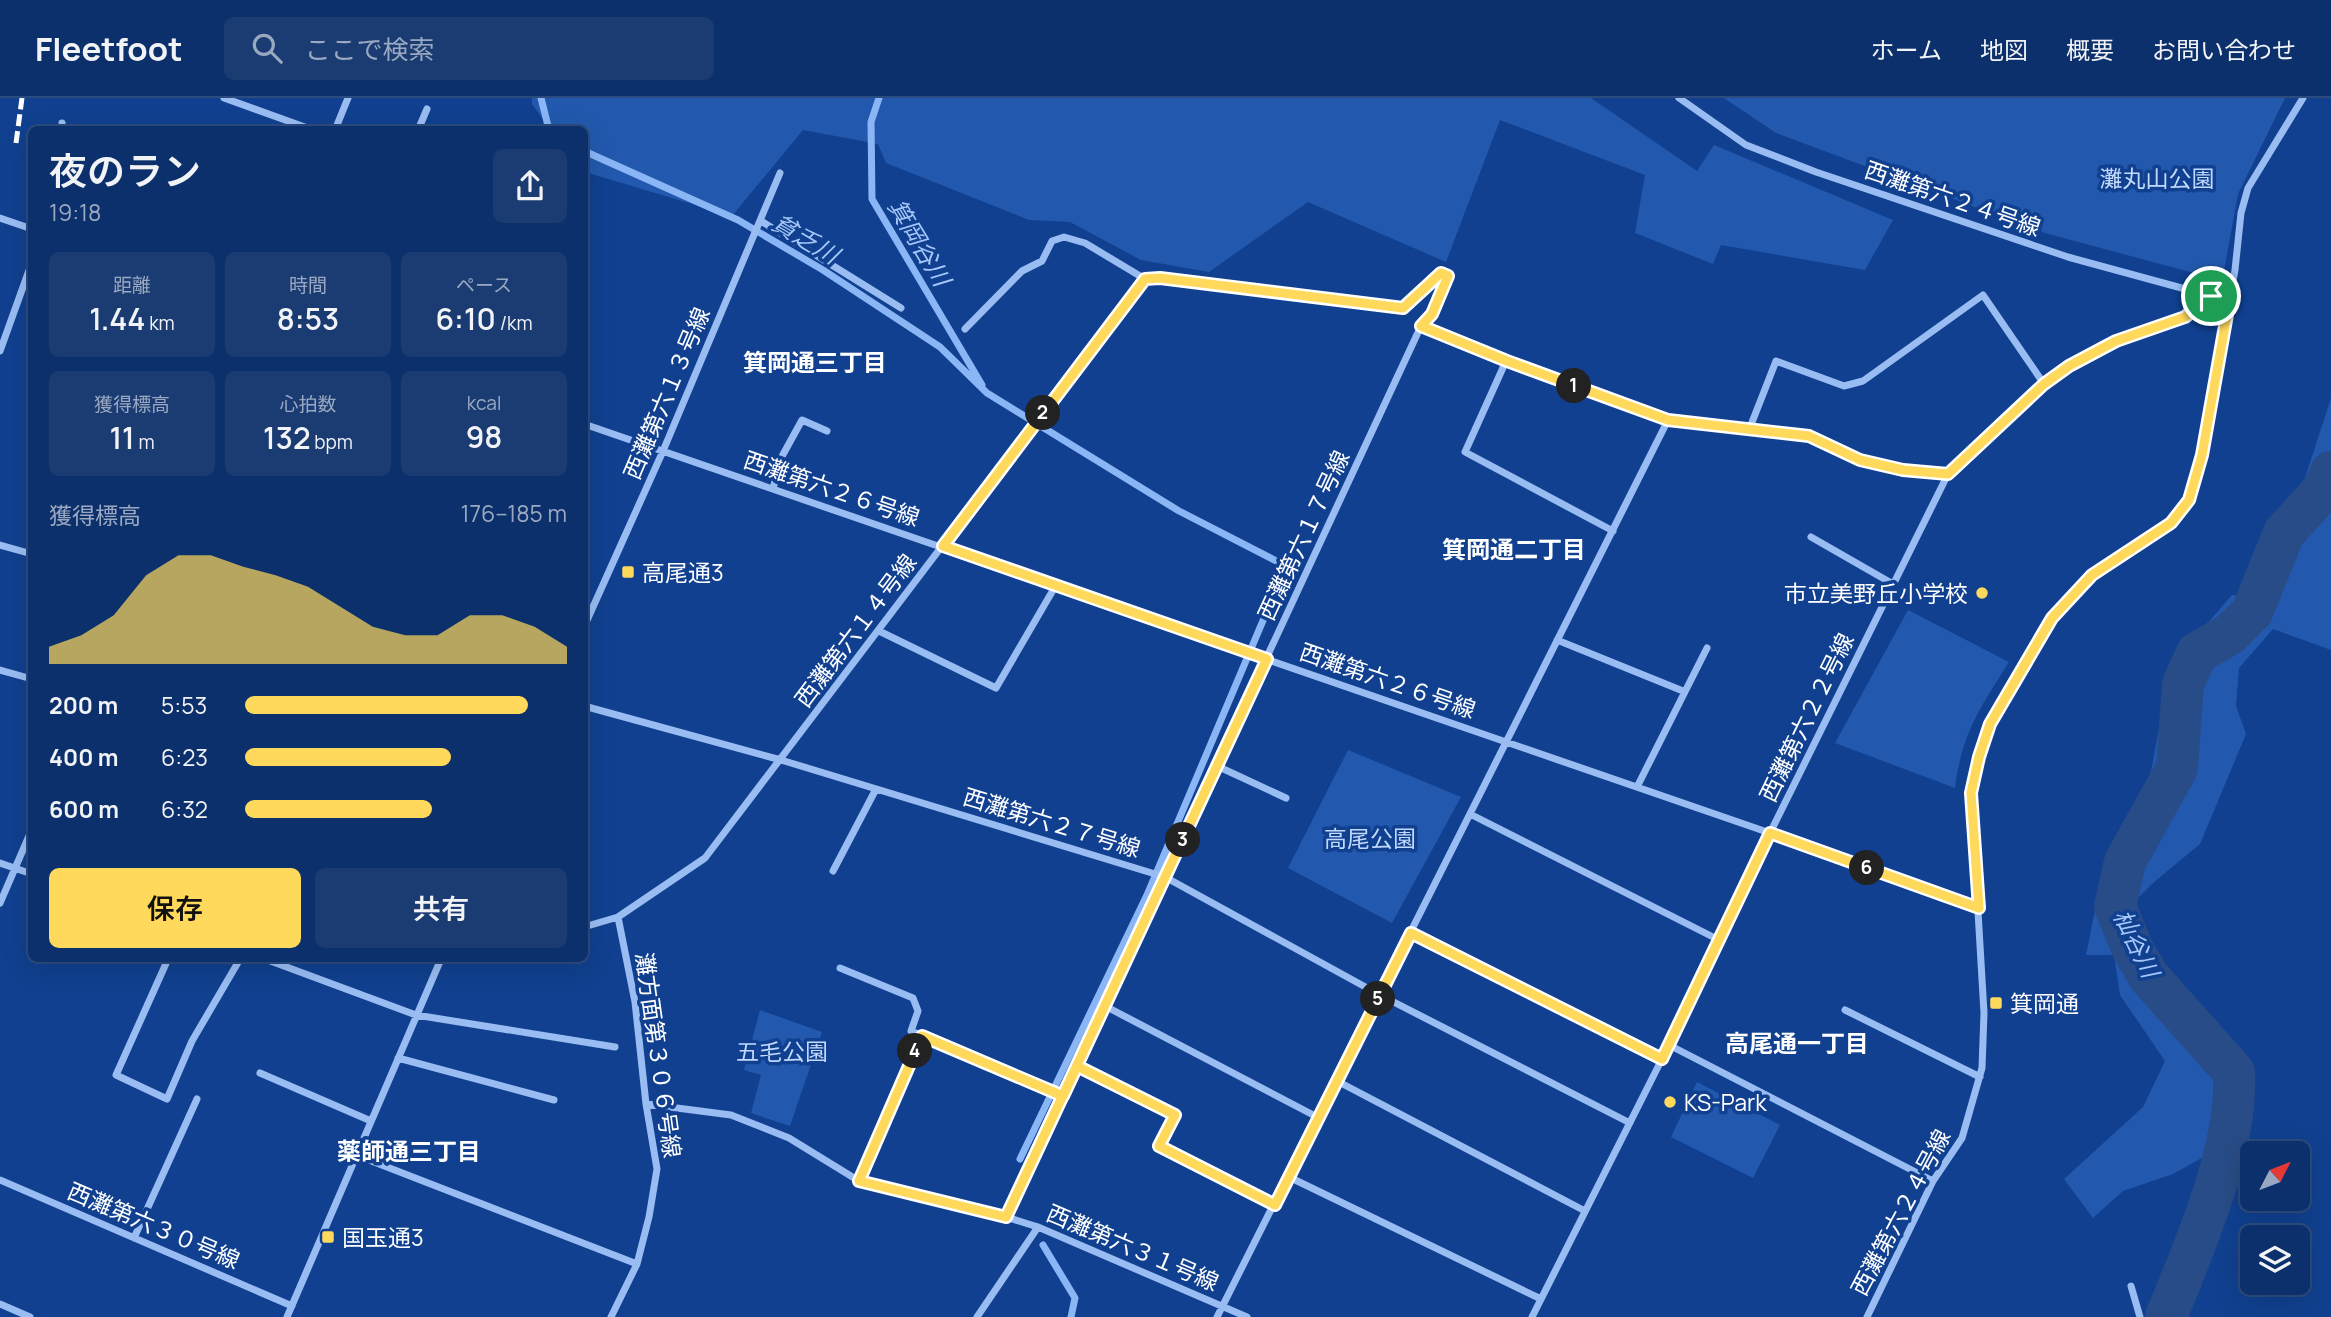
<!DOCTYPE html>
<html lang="ja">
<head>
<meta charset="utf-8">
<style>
  :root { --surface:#0c306b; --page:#1a3c73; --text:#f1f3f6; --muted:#9aa9c1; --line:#2c4b7e; --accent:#ffd95b }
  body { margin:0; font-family:Manrope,"Noto Sans JP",sans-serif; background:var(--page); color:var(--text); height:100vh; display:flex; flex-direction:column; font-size:26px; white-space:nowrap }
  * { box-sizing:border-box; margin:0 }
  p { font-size:23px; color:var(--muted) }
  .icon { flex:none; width:38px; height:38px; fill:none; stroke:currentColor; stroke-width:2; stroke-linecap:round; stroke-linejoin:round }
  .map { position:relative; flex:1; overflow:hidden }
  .sheet { position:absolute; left:28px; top:28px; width:560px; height:836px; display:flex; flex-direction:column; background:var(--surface); border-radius:10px; box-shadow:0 7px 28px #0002,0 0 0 2px var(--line) }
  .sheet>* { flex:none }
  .needle { width:46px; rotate:48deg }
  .controls { position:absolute; left:2240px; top:1043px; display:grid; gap:14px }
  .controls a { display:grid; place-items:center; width:70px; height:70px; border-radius:10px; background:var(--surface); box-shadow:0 7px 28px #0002,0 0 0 2px var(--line); font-size:35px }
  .pin { position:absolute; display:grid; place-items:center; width:60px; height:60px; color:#fff; margin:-30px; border:4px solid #fff; border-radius:50%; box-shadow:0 2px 7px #0007 }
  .km { position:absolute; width:35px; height:35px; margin:-18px; border-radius:50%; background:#222; color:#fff; font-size:19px; line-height:35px; text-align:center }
  .round { display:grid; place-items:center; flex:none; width:74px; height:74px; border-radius:10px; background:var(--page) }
  .overview { display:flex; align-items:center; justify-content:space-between; height:119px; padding:0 21px }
  h1 { font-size:38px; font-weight:600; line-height:52px }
  .figures { display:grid; grid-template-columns:repeat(3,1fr); gap:10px; height:119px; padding:7px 21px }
  .figures div { display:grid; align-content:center; border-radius:10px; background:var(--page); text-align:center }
  .figures b { font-size:30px; font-weight:600 }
  .figures small { font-size:19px; font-weight:400 }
  .figures p { font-size:19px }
  .chart { height:196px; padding:14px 21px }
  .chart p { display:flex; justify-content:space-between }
  .chart svg { width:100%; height:126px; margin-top:7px; fill:var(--accent); opacity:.7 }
  .primary-button { display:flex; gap:14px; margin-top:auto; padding:14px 21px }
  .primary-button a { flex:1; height:80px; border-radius:10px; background:var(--accent); color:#111; font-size:28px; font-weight:600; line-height:80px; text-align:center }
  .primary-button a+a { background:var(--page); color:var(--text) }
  ul { padding:0 21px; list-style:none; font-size:23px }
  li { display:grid; grid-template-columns:112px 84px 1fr; align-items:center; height:52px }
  li i { height:18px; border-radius:9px; background:var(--accent) }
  header { display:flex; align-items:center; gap:42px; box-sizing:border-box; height:98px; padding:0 35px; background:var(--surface); border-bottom:2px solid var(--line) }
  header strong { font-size:33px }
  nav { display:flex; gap:38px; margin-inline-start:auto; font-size:24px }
  .search { width:490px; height:63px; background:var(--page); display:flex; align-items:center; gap:18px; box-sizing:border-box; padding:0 24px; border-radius:10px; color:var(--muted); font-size:26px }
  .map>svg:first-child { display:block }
  .green { fill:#2259ae }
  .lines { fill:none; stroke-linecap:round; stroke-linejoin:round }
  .stream { stroke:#8ab6f6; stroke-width:7 }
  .river { stroke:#284c87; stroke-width:42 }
  .street { stroke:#99bdf3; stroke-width:7 }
  .rail { stroke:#fff; stroke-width:5; stroke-dasharray:12 5; stroke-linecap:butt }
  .route-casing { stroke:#fff; stroke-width:14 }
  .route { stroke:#ffd95b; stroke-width:9 }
  .poi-dot { fill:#ffd95b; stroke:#10408f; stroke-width:2.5 }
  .labels { text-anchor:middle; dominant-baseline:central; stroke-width:7; stroke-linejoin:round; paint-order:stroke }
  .park-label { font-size:23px; fill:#c0d9fd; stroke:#10408f }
  .street-label { font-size:23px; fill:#fff; stroke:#10408f }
  .poi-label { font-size:23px; fill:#fff; stroke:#10408f; text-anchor:start }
  .water-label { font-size:24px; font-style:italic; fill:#a5c7fa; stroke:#10408f }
  .neighbourhood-label { font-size:24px; font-weight:bold; fill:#fff; stroke:#10408f }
</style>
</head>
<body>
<header>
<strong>Fleetfoot</strong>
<div class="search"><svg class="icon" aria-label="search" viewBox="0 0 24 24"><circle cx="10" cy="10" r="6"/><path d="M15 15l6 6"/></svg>ここで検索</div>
<nav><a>ホーム</a><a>地図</a><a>概要</a><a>お問い合わせ</a></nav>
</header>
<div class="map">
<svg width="2331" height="1219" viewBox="0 0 2331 1219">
  <rect width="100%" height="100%" fill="#10408f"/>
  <path class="green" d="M532,0H1591L1697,73L1714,47L1893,122L1865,172L1721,147L1713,166L1635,135L1645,77L1500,22L1446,164L1308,104L1209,174L1141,162L1070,124L1029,122L886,65L878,46L803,32L732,118L585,74L584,32L550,31L532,6Z
    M1724,0H2285L2238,96L2224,173L2216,181L2045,135L1776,35Z
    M2331,300V552L2273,531L2239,570L2236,608L2246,636L2200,746L2153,785L2128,810L2113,838L2137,881L2184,898L2228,945L2234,991L2207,1057L2173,1076L2123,1093L2093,1120L2064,1081L2143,1009L2165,963L2120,897L2114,857H2086L2107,753L2149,685L2170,568L2232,497L2270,498L2286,464L2280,457Z
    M1908,512L2009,564C1980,610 1962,635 1955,690L1835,645Z
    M1348,652L1461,699L1392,825L1288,770Z
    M760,912L822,934L790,1028L751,1015L761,977L744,972Z
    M1697,984L1780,1027L1753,1080L1671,1039Z"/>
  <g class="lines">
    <path class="stream" d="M541,0L549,32
      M879,0L871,24L872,101L982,287
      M584,53L738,122L823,172L940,249L987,295L1179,413L1286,468L1147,797L1020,1061
      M1043,1147L1075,1200L1071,1219"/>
    <path class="river" d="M2166,1219C2195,1147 2238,1051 2234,974L2149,879L2132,850L2115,808L2125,764L2177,670L2183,586L2197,555L2230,536L2252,514L2284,435L2324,391L2331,374"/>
    <path class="street" d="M224,0L313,32
      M1679,0L1746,47L1816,74L2068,159L2211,198L2231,194
      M62,25L63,32
      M335,32L348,0
      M418,32L427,11
      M0,120L32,131
      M761,123L901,210
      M1421,228L1506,263L1668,322L1809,338L1860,362L1903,372L1948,376
      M965,231L1022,173L1042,163L1052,143L1064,139L1085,145L1145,181
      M0,253L32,164
      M1506,263L1465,354L1613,433
      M584,326L1770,735L1979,810
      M1749,332L1776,263L1844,288L1863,283L1983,197L2044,286
      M773,391L780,362L802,322L827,333
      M1811,439L1893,486
      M0,447L32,456
      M584,529L663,353L780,75
      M879,533L996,590L1056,487
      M1557,542L1683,593
      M0,572L32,581
      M584,608L781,662L1165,779L1380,897L1630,1025
      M1217,668L1286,700
      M1637,689L1707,550
      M1470,716L1719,842
      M0,765L32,776
      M833,773L876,691
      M0,805L32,731
      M584,829L618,819L705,760L1145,181
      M1411,835L1662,961
      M168,861L116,977L167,1001L192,943L240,861
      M265,861L416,917L615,949
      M840,870L913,900L918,913L911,933L1063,998
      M1105,908L1319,1020
      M1845,912L1980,979
      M1669,947L1933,1083
      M398,960L554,1002
      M1077,968L1175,1017L1159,1048L1274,1107
      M260,975L371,1023
      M1337,983L1585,1113
      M646,1006L731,1017L789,1040L859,1083L1006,1119L1038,1129L1247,1219
      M356,1057L637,1166
      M1289,1079L1541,1201
      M0,1082L292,1208
      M859,1083L921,938
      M1006,1119L1421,228L1431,216L1448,178L1441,175L1403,210L1160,180L1145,181
      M134,1140L197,1001
      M2131,1188L2140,1219
      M0,1206L30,1219
      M287,1219L441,861
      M611,1219L637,1166L649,1119L657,1071L646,1006L635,904L618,819
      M977,1219L1038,1129
      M1217,1219L1668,322
      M1532,1219L1669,947L1770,735L1948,376L2044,286L2069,268L2116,243L2185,219L2211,198
      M1867,1219L1933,1083L1962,1040L1982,970L1984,915L1971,695L1979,659L1990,626L2052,519L2092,477L2171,425L2189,402L2202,357L2235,172L2241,115L2248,90L2303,0"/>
    <path class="rail" d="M16,45L22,0"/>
  </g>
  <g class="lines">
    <defs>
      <path id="route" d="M2211,198L2185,219L2116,243L2069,268L2044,286L1948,376L1903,372L1860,362L1809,338L1668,322L1507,263L1421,228L1432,216L1448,178L1441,175L1403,210L1160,180L1145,181L943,448L1267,561C1180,747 1093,933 1006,1119L859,1083L922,938L1063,998L1077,968L1175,1017L1159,1048L1275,1107L1411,835L1662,961L1770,735L1979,810L1971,695L1979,659L1990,626L2052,520L2092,477L2171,425L2189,402L2202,357L2231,194L2211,198"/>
    </defs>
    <use href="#route" class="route-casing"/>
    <use href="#route" class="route"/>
  </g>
  <g class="poi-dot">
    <rect x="621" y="467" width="14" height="14" rx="3.5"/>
    <circle cx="1982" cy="495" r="7"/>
    <rect x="1989" y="898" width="14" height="14" rx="3.5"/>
    <circle cx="1670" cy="1004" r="7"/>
    <rect x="321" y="1132" width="14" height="14" rx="3.5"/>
  </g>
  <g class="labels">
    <g class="park-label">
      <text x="2157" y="80">灘丸山公園</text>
      <text x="1370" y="740">高尾公園</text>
      <text x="782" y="953">五毛公園</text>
    </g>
    <g class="street-label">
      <text transform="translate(1953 100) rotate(19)">西灘第六２４号線</text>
      <text transform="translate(666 295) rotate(-67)">西灘第六１３号線</text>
      <text transform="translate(832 390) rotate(19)">西灘第六２６号線</text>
      <text transform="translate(1303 437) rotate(-65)">西灘第六１７号線</text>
      <text transform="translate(855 532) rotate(-53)">西灘第六１４号線</text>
      <text transform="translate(1388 582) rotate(19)">西灘第六２６号線</text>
      <text transform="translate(1806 619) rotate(-64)">西灘第六２２号線</text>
      <text transform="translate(1052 724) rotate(17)">西灘第六２７号線</text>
      <text transform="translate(659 957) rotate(82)">灘方面第３０６号線</text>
      <text transform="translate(1900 1114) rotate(-62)">西灘第六２４号線</text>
      <text transform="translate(154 1127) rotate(23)">西灘第六３０号線</text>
      <text transform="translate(1133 1149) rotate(23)">西灘第六３１号線</text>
    </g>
    <g class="poi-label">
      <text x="642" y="474">高尾通3</text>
      <text x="1968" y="495" text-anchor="end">市立美野丘小学校</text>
      <text x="2010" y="905">箕岡通</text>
      <text x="1684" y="1004">KS-Park</text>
      <text x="342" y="1139">国玉通3</text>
    </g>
    <g class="water-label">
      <text transform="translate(806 140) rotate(31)">貧乏川</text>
      <text transform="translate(920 144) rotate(59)">箕岡谷川</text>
      <text transform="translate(2137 845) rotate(64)">杣谷川</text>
    </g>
    <g class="neighbourhood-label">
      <text x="815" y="263">箕岡通三丁目</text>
      <text x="1514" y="450">箕岡通二丁目</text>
      <text x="1797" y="944">高尾通一丁目</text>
      <text x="409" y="1052">薬師通三丁目</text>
    </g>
  </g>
</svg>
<div class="controls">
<a><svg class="needle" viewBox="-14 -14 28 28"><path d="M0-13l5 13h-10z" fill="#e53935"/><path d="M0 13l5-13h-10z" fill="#9aa9c1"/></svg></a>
<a><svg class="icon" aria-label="layers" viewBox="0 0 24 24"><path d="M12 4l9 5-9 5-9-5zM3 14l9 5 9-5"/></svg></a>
</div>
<div class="pin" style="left:2211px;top:198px;background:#1e9e55"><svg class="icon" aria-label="arrive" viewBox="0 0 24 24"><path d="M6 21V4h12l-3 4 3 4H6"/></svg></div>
<b class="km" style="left:1574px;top:288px">1</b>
<b class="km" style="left:1043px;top:315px">2</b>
<b class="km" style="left:1183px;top:742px">3</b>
<b class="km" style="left:915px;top:953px">4</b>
<b class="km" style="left:1378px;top:901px">5</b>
<b class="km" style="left:1867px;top:770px">6</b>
<section class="sheet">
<div class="overview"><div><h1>夜のラン</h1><p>19:18</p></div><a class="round"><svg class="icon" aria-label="share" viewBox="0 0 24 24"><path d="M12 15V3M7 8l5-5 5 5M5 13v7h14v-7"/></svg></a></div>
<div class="figures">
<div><p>距離</p><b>1.44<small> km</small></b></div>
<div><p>時間</p><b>8:53</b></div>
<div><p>ペース</p><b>6:10<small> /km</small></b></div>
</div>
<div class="figures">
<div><p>獲得標高</p><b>11<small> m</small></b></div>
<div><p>心拍数</p><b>132<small> bpm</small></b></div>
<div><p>kcal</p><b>98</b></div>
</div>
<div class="chart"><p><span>獲得標高</span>176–185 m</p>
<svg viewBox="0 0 160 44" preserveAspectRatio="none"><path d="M0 44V38L10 34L20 27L30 13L40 6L50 6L60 10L70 13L80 17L90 24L100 31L110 34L120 34L130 27L140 27L150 31L160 38V44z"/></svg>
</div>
<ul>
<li><b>200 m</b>5:53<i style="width:88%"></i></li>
<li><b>400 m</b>6:23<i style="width:64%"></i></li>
<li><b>600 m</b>6:32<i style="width:58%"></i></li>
</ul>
<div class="primary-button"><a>保存</a><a>共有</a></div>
</section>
</div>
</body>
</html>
